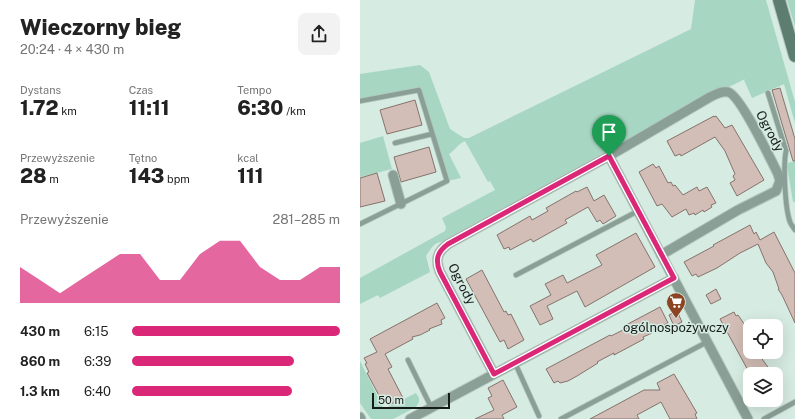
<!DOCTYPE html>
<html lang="pl">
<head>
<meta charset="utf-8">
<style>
  :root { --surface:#fff; --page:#f2f2f2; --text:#222; --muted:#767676; --accent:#db2777 }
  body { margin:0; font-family:"Public Sans",sans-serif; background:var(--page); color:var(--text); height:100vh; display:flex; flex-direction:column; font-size:15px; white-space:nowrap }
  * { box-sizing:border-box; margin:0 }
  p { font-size:13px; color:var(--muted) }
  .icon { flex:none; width:22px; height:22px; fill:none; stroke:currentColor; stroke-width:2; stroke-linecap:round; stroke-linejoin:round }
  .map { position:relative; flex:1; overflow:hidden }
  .panel { display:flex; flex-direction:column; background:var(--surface); width:360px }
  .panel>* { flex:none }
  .tools { position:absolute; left:383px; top:319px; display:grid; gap:8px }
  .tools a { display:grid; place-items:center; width:40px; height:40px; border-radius:8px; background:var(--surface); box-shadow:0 4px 16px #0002; font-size:20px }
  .scale { position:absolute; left:12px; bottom:10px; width:78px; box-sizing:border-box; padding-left:4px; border:2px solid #141b18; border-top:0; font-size:11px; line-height:14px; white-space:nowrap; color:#141b18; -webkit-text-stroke:3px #d6ebe2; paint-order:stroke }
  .pin { position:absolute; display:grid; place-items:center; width:34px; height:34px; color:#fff; margin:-41px -17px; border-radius:50% 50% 50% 0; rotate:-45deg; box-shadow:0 0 4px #0007 }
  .pin .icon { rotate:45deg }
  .round { display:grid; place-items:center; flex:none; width:42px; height:42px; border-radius:8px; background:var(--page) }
  .headline { display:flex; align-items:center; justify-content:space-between; height:68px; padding:0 20px }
  h1 { font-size:22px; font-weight:800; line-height:30px }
  .figures { display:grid; grid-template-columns:repeat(3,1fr); gap:6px; height:68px; padding:4px 20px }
  .figures div { display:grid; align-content:center }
  .figures b { font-size:20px; font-weight:800 }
  .figures small { font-size:11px; font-weight:400 }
  .figures p { font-size:11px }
  .chart { height:112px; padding:8px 20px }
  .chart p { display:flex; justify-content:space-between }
  .chart svg { width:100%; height:72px; margin-top:4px; fill:var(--accent); opacity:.7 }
  ul { padding:0 20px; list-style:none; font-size:13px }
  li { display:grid; grid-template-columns:64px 48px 1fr; align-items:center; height:30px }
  li i { height:10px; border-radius:5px; background:var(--accent) }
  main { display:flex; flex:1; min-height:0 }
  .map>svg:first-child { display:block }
  .green { fill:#a7d6c2 }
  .building { fill:#d2beb6; stroke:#86736c }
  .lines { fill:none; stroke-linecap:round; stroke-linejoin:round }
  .lane-casing { stroke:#b3c6be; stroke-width:6 }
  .street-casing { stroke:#b3c6be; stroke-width:11 }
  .secondary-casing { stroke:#b3c6be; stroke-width:14 }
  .lane { stroke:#8a9f96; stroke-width:4.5 }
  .street { stroke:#8a9f96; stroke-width:9 }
  .secondary { stroke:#5d7d70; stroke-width:12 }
  .route-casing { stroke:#fff; stroke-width:8 }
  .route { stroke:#db2777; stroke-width:5 }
  .labels { text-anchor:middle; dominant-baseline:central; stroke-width:3; stroke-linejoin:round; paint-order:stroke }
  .street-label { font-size:13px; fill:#141b18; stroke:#d6ebe2 }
  .poi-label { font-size:13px; fill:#141b18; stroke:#d6ebe2 }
</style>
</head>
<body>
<main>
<section class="panel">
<div class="headline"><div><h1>Wieczorny bieg</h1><p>20:24 · 4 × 430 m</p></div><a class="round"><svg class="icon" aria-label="share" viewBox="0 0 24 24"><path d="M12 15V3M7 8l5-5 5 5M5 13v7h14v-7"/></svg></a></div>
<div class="figures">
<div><p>Dystans</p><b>1.72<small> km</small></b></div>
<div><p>Czas</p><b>11:11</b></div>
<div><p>Tempo</p><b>6:30<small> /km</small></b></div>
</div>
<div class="figures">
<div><p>Przewyższenie</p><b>28<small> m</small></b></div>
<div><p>Tętno</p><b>143<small> bpm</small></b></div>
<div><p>kcal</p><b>111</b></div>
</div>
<div class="chart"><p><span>Przewyższenie</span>281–285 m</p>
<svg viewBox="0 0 160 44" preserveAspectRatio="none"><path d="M0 44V22L10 30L20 38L30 30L40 22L50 14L60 14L70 30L80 30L90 14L100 6L110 6L120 22L130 30L140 30L150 22L160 22V44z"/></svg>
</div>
<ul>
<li><b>430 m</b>6:15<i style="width:100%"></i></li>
<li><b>860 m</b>6:39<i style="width:78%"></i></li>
<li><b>1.3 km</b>6:40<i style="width:77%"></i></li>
</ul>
</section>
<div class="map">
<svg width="435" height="419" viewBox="0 0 435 419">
  <rect width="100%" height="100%" fill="#d6ebe2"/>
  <path class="green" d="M335,0H406L435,102V123L424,84L392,98L384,80L385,79L306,118L84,242C74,241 71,249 66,256L70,272L20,298L18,295L0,304V278L85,231L86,227L82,218L135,190L130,181L128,182L105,141C98,144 95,150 89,154L101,178L87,181L59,90L0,101V74L60,65L69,72L90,129L104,138H109L331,29Z
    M427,0H435V27Z
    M23,136L32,169L0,177V143Z
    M435,161V202H433L427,166L428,163Z
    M0,361L24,409L56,393L59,398V402L56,407L33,419H11L0,403Z"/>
  <path class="building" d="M420,88L435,139V161H433L412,90Z
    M55,100L62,125L27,134L20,110Z
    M354,116V117L356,116L365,128L372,125L404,180L377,196L370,183L375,180L373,176L375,174L365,151L355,137L321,156L320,154L315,156L307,141Z
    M69,147L76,172L41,182L34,157Z
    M293,164L296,168L299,166L308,183L311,182L313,186L315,185L323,195L337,187L339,191L347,187L356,203L351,205L352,207L344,212L343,210L335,215L334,213L329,215L326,209L312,217L302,204L297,206L279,172Z
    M17,173L25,201L0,207V178Z
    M227,187L234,201L244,195L256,216L243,224L240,220L237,222L228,207L205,220L207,223L173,242L171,239L150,250L149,247L144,249L137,235L170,216L172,220L188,211L186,208L216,191L217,192Z
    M390,225L394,234L396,232L400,240L414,232L435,273V323L422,295L418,289H419L413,272L406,263L398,244L380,253L357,268L338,277L336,274L332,276L324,262L354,246L353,245Z
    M276,233L295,267L225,307L217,291L187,306L193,319L180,325L170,306L191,295L185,284L203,275L207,283L242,265L236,255Z
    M122,270L144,312L146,311L148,315L151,314L164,340L148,349L144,340L140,342L106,279Z
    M356,289L361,299L351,304L346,295Z
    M77,303L85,318L81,320L82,324L69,329L70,330L60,335L52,337L53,339L25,354L32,367L28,369L43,398L29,405L26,401L23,403L7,373L9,372L5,364L7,363L4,358L17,352L10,339Z
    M300,307L308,323L291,331L292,333L283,337L284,339L254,355V353L237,362L238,363L217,376L208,381L200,383L198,381L194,383L186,369L250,335L251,336L267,328L266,325Z
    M317,311L322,322L314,326L309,315Z
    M374,312L376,316L378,315L389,331L387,332L390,337V352H397L413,374H390L360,319Z
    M314,374L337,413L335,414L337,419H310L301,402L277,415L279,419H230L284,390H300L297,383Z
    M143,380L157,407L142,415L144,419H115L134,410L128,398L132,396L128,388Z"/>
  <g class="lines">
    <defs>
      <path id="lane" d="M408,93L426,151C423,166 425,208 430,222C431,225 434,228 435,230
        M0,101L59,90L87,181L0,224
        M35,143L72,134
        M156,275L278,211
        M48,360L71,407
        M155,363L179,416
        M201,419L347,342
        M404,419L435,402"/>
      <path id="street" d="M249,156L388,419
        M33,175L41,204
        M134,374L80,272C75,260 77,252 88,244L249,156L350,97C356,94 361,91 368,92C380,95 411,160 418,174L420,181L416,191L378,210L301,255
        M0,417L1,419
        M50,419L314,278"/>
      <path id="secondary" d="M419,0L435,56"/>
    </defs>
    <use href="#lane" class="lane-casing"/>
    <use href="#street" class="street-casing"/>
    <use href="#secondary" class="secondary-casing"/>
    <use href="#lane" class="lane"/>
    <use href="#street" class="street"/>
    <use href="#secondary" class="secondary"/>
  </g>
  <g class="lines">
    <defs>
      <path id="route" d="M249,156L314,278L134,374L80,272C75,260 77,252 88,244Z"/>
    </defs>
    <use href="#route" class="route-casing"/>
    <use href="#route" class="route"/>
  </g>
  <defs>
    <symbol id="supermarket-pin" viewBox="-11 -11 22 30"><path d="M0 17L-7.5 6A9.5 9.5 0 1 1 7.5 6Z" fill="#8c4423" stroke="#d6ebe2"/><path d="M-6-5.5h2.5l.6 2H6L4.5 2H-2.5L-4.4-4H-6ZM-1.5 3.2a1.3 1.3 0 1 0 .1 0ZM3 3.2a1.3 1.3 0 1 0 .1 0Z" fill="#fff"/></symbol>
  </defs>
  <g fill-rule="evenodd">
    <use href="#supermarket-pin" x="305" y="291" width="22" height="30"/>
  </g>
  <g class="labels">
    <g class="street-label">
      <text transform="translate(410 131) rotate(62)">Ogrody</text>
      <text transform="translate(102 284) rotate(63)">Ogrody</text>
    </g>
    <g class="poi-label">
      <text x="316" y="327">ogólnospożywczy</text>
    </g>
  </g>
</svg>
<div class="tools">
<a><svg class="icon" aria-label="locate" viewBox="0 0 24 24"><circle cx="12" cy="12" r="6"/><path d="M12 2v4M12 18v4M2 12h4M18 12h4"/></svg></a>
<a><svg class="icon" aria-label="layers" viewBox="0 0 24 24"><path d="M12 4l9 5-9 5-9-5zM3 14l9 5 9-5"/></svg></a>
</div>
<div class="scale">50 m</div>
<div class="pin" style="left:249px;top:156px;background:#1e9e55"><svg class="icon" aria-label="arrive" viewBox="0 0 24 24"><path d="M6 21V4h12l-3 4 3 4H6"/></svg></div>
</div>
</main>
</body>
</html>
